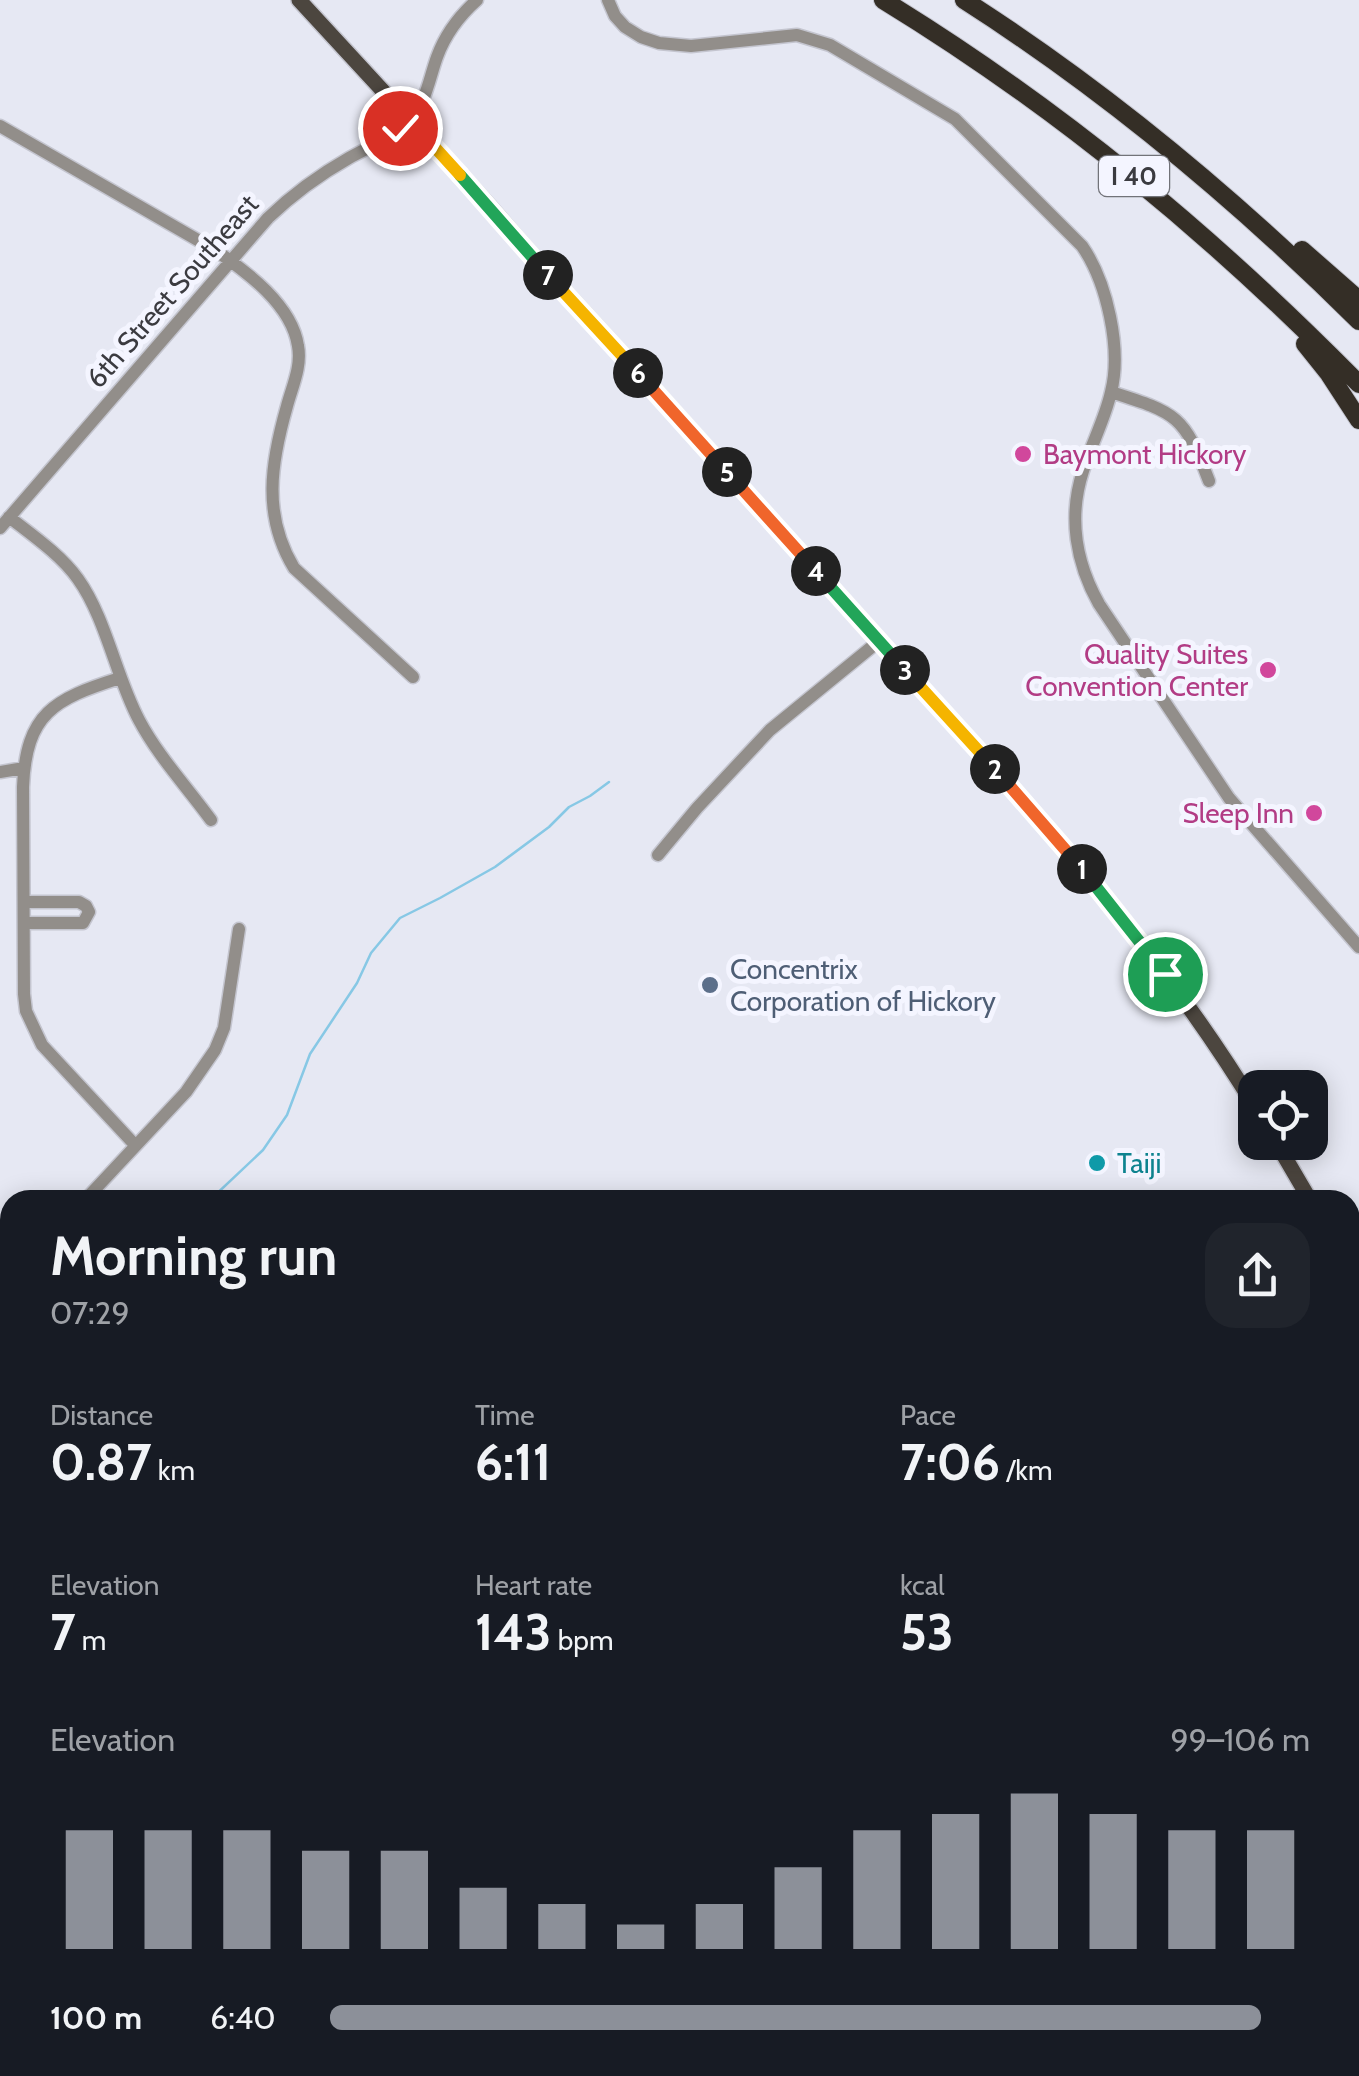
<!DOCTYPE html>
<html lang="en">
<head>
<meta charset="utf-8">
<style>
  :root { --surface:#171b24; --page:#20242c; --text:#f1f3f6; --muted:#9ea1a6; --accent:#8c9099 }
  body { margin:0; font-family:Cabin,sans-serif; background:var(--page); color:var(--text); height:100vh; display:flex; flex-direction:column; font-size:38px; white-space:nowrap }
  * { box-sizing:border-box; margin:0 }
  p { font-size:32px; color:var(--muted) }
  .icon { flex:none; width:55px; height:55px; fill:none; stroke:currentColor; stroke-width:2; stroke-linecap:round; stroke-linejoin:round }
  .map { position:relative; flex:1; overflow:hidden }
  .sheet { position:absolute; left:0px; top:1190px; width:1360px; height:888px; display:flex; flex-direction:column; background:var(--surface); border-radius:30px 30px 0 0; box-shadow:0 5px 25px #0003 }
  .sheet>* { flex:none }
  .tools { position:absolute; left:1238px; top:1070px; display:grid; gap:20px }
  .tools a { display:grid; place-items:center; width:90px; height:90px; border-radius:20px; background:var(--surface); box-shadow:0 5px 25px #0003; font-size:50px }
  .pin { position:absolute; display:grid; place-items:center; width:85px; height:85px; color:#fff; margin:-42px; border:5px solid #fff; border-radius:50%; box-shadow:0 2px 10px #0007 }
  .km { position:absolute; width:50px; height:50px; margin:-25px; border-radius:50%; background:#222; color:#fff; font-size:28px; line-height:50px; text-align:center }
  .round { display:grid; place-items:center; flex:none; width:105px; height:105px; border-radius:30px; background:var(--page) }
  .overview { display:flex; align-items:center; justify-content:space-between; height:170px; padding:0 50px }
  h1 { font-size:55px; font-weight:700; line-height:75px }
  .figures { display:grid; grid-template-columns:repeat(3,1fr); gap:15px; height:170px; padding:10px 50px }
  .figures div { display:grid; align-content:center }
  .figures b { font-size:50px; font-weight:700 }
  .figures small { font-size:28px; font-weight:400 }
  .figures p { font-size:28px }
  .chart { height:280px; padding:20px 50px }
  .chart p { display:flex; justify-content:space-between }
  .chart svg { width:100%; height:180px; margin-top:10px; stroke:var(--accent); stroke-width:6 }
  ul { padding:0 50px; list-style:none; font-size:32px }
  li { display:grid; grid-template-columns:160px 120px 1fr; align-items:center; height:75px }
  li i { height:25px; border-radius:12px; background:var(--accent) }
  .map>svg:first-child { display:block }
  .lines { fill:none; stroke-linecap:round; stroke-linejoin:round }
  .stream { stroke:#87c8e5; stroke-width:2.5 }
  .minor-casing { stroke:#c4c5cf; stroke-width:15 }
  .major-casing { stroke:#c4c5cf; stroke-width:18 }
  .highway-casing { stroke:#c4c5cf; stroke-width:20 }
  .minor { stroke:#928e8a; stroke-width:12 }
  .major { stroke:#4c463f; stroke-width:15 }
  .highway { stroke:#342e26; stroke-width:18 }
  .split-1-casing { stroke:#fff; stroke-width:20 }
  .split-2-casing { stroke:#fff; stroke-width:20 }
  .split-3-casing { stroke:#fff; stroke-width:20 }
  .split-4-casing { stroke:#fff; stroke-width:20 }
  .split-5-casing { stroke:#fff; stroke-width:20 }
  .split-6-casing { stroke:#fff; stroke-width:20 }
  .split-7-casing { stroke:#fff; stroke-width:20 }
  .split-8-casing { stroke:#fff; stroke-width:20 }
  .split-9-casing { stroke:#fff; stroke-width:20 }
  .split-1 { stroke:#22a559; stroke-width:12 }
  .split-2 { stroke:#f0652b; stroke-width:12 }
  .split-3 { stroke:#f5b400; stroke-width:12 }
  .split-4 { stroke:#22a559; stroke-width:12 }
  .split-5 { stroke:#f0652b; stroke-width:12 }
  .split-6 { stroke:#f0652b; stroke-width:12 }
  .split-7 { stroke:#f5b400; stroke-width:12 }
  .split-8 { stroke:#22a559; stroke-width:12 }
  .split-9 { stroke:#f5b400; stroke-width:12 }
  .hotel-dot { fill:#d1479c; stroke:#f4f5ff; stroke-width:4 }
  .service-dot { fill:#5c6f8a; stroke:#f4f5ff; stroke-width:4 }
  .culture-dot { fill:#0f9aa8; stroke:#f4f5ff; stroke-width:4 }
  .labels { text-anchor:middle; dominant-baseline:central; stroke-width:10; stroke-linejoin:round; paint-order:stroke }
  .shield { fill:#f4f5ff; stroke:#727379; stroke-width:2.5 }
  .shield-label { font-size:25px; font-weight:bold; fill:#3b3b40 }
  .street-label { font-size:28px; fill:#3b3b40; stroke:#f4f5ff }
  .hotel-label { font-size:28px; fill:#b23c85; stroke:#f4f5ff; text-anchor:end }
  .service-label { font-size:28px; fill:#4e5e75; stroke:#f4f5ff; text-anchor:start }
  .culture-label { font-size:28px; fill:#0d838f; stroke:#f4f5ff; text-anchor:start }
</style>
</head>
<body>
<div class="map">
<svg width="1359" height="2076" viewBox="0 0 1359 2076">
  <rect width="100%" height="100%" fill="#e6e8f3"/>
  <g class="lines">
    <path class="stream" d="M210,1200L263,1150L287,1115L310,1054L357,983L371,953L400,918L440,898L495,867L549,827L569,807L590,796L609,782
      M0,1572L10,1550"/>
    <defs>
      <path id="minor" d="M608,0L615,16L625,27L641,37L659,43L691,46L797,35L830,45L955,119L1082,246C1107,282 1122,349 1111,392C1105,419 1091,445 1083,471C1068,517 1076,563 1099,604L1229,798L1359,947
        M0,126L215,250C247,272 292,305 298,346C302,366 292,387 287,406C271,462 262,515 294,568L413,677
        M1111,392C1177,413 1184,415 1209,481
        M9,517C32,535 61,555 78,579C106,618 116,677 139,720C158,756 187,787 211,820
        M0,528L268,218C293,194 319,175 349,158C369,147 393,137 409,121C426,104 429,79 437,57C445,35 459,16 477,0
        M120,678C54,699 26,713 23,787L24,994L26,1011L42,1045L135,1145
        M0,772L24,768
        M658,855L697,808L770,730L879,641
        M24,902H79L86,906L89,912L83,923H25
        M85,1200L186,1092L215,1050L224,1028L239,929
        M0,1276L10,1271
        M0,1415L10,1426
        M1350,1767L1359,1772
        M0,1777L10,1774
        M0,1865L10,1872
        M0,2012L10,2017
        M327,2076L332,2068
        M929,2076L938,2068"/>
      <path id="major" d="M299,0L490,207L545,271C659,392 768,519 880,642C1014,790 1151,936 1255,1107
        M1276,1142L1310,1200
        M1350,1251L1359,1257
        M1350,1275L1359,1292
        M1350,1435L1359,1414
        M531,2076L540,2068"/>
      <path id="highway" d="M883,0C1061,109 1212,235 1359,384
        M964,0C1108,92 1238,201 1359,321
        M1302,250L1359,300
        M1305,344L1329,374L1359,420"/>
    </defs>
    <use href="#minor" class="minor-casing"/>
    <use href="#major" class="major-casing"/>
    <use href="#highway" class="highway-casing"/>
    <use href="#minor" class="minor"/>
    <use href="#major" class="major"/>
    <use href="#highway" class="highway"/>
  </g>
  <g class="lines">
    <defs>
      <path id="split-1" d="M1082,869L1165,974"/>
      <path id="split-2" d="M995,769L1082,869"/>
      <path id="split-3" d="M905,670L995,769"/>
      <path id="split-4" d="M816,571L905,670"/>
      <path id="split-5" d="M727,472L816,571"/>
      <path id="split-6" d="M638,373L727,472"/>
      <path id="split-7" d="M548,275L638,373"/>
      <path id="split-8" d="M460,175L548,275"/>
      <path id="split-9" d="M400,128L410,120L460,175"/>
    </defs>
    <use href="#split-1" class="split-1-casing"/>
    <use href="#split-2" class="split-2-casing"/>
    <use href="#split-3" class="split-3-casing"/>
    <use href="#split-4" class="split-4-casing"/>
    <use href="#split-5" class="split-5-casing"/>
    <use href="#split-6" class="split-6-casing"/>
    <use href="#split-7" class="split-7-casing"/>
    <use href="#split-8" class="split-8-casing"/>
    <use href="#split-9" class="split-9-casing"/>
    <use href="#split-1" class="split-1"/>
    <use href="#split-2" class="split-2"/>
    <use href="#split-3" class="split-3"/>
    <use href="#split-4" class="split-4"/>
    <use href="#split-5" class="split-5"/>
    <use href="#split-6" class="split-6"/>
    <use href="#split-7" class="split-7"/>
    <use href="#split-8" class="split-8"/>
    <use href="#split-9" class="split-9"/>
  </g>
  <g class="hotel-dot">
    <circle cx="1023" cy="454" r="10"/>
    <circle cx="1268" cy="670" r="10"/>
    <circle cx="1314" cy="813" r="10"/>
  </g>
  <circle class="service-dot" cx="710" cy="985" r="10"/>
  <circle class="culture-dot" cx="1097" cy="1163" r="10"/>
  <g class="labels">
    <rect class="shield" x="1099" y="156" width="70" height="40" rx="8"/>
    <g class="shield-label">
      <text x="1134" y="176">I 40</text>
    </g>
    <g class="street-label">
      <text transform="translate(172 291) rotate(-49)">6th Street Southeast</text>
    </g>
    <g class="hotel-label">
      <text x="1043" y="454" text-anchor="start">Baymont Hickory</text>
      <text x="1248" y="654">Quality Suites<tspan x="1248" dy="32">Convention Center</tspan></text>
      <text x="1294" y="813">Sleep Inn</text>
    </g>
    <g class="service-label">
      <text x="730" y="969">Concentrix<tspan x="730" dy="32">Corporation of Hickory</tspan></text>
    </g>
    <g class="culture-label">
      <text x="1117" y="1163">Taiji</text>
    </g>
  </g>
</svg>
<div class="tools">
<a><svg class="icon" aria-label="locate" viewBox="0 0 24 24"><circle cx="12" cy="12" r="6"/><path d="M12 2v4M12 18v4M2 12h4M18 12h4"/></svg></a>
</div>
<div class="pin" style="left:1165px;top:974px;background:#1e9e55"><svg class="icon" aria-label="arrive" viewBox="0 0 24 24"><path d="M6 21V4h12l-3 4 3 4H6"/></svg></div>
<div class="pin" style="left:400px;top:128px;background:#d93025"><svg class="icon" aria-label="check" viewBox="0 0 24 24"><path d="M5 12l5 5 9-10"/></svg></div>
<b class="km" style="left:1082px;top:869px">1</b>
<b class="km" style="left:995px;top:769px">2</b>
<b class="km" style="left:905px;top:670px">3</b>
<b class="km" style="left:816px;top:571px">4</b>
<b class="km" style="left:727px;top:472px">5</b>
<b class="km" style="left:638px;top:373px">6</b>
<b class="km" style="left:548px;top:275px">7</b>
<section class="sheet">
<div class="overview"><div><h1>Morning run</h1><p>07:29</p></div><a class="round"><svg class="icon" aria-label="share" viewBox="0 0 24 24"><path d="M12 15V3M7 8l5-5 5 5M5 13v7h14v-7"/></svg></a></div>
<div class="figures">
<div><p>Distance</p><b>0.87<small> km</small></b></div>
<div><p>Time</p><b>6:11</b></div>
<div><p>Pace</p><b>7:06<small> /km</small></b></div>
</div>
<div class="figures">
<div><p>Elevation</p><b>7<small> m</small></b></div>
<div><p>Heart rate</p><b>143<small> bpm</small></b></div>
<div><p>kcal</p><b>53</b></div>
</div>
<div class="chart"><p><span>Elevation</span>99–106 m</p>
<svg viewBox="0 0 160 44" preserveAspectRatio="none"><path d="M5 44V15M15 44V15M25 44V15M35 44V20M45 44V20M55 44V29M65 44V33M75 44V38M85 44V33M95 44V24M105 44V15M115 44V11M125 44V6M135 44V11M145 44V15M155 44V15"/></svg>
</div>
<ul>
<li><b>100 m</b>6:40<i style="width:95%"></i></li>
</ul>
</section>
</div>
</body>
</html>
